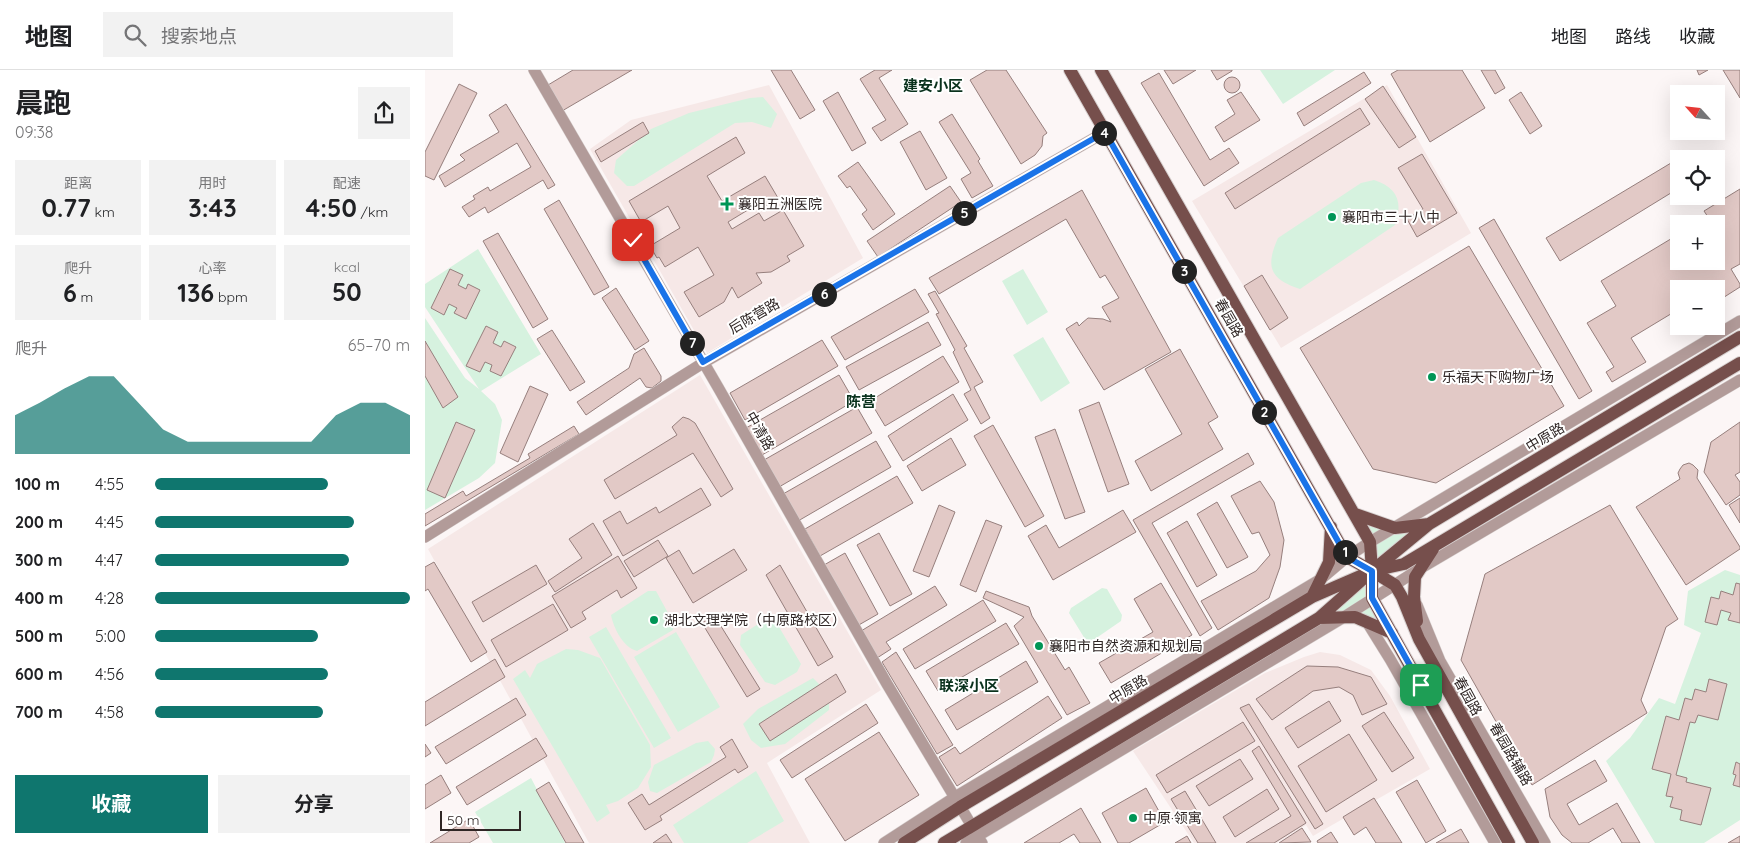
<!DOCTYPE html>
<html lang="zh">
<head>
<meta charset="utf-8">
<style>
  :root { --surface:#fff; --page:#f2f2f2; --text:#202124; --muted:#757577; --line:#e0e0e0; --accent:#0f766e }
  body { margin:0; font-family:Quicksand,"Noto Sans SC",sans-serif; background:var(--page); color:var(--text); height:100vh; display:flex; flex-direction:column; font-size:19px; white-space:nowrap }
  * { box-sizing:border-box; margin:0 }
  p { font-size:16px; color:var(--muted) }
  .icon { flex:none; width:28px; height:28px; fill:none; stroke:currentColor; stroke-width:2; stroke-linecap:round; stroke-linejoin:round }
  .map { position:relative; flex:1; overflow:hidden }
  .details { display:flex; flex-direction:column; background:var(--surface); width:425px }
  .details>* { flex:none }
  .needle { width:32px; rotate:297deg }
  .fabs { position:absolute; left:1245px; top:15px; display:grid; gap:10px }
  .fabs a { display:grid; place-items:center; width:55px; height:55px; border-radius:0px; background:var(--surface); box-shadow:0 5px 20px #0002; font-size:25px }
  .scale { position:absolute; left:15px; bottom:12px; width:81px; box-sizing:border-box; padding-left:5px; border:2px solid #2f2625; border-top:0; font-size:14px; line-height:18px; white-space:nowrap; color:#2f2625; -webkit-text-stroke:4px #fff; paint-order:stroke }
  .pin { position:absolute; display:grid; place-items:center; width:42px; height:42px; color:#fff; margin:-21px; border-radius:10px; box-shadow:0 2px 8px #0006 }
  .km { position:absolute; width:25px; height:25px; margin:-12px; border-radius:50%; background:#222; color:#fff; font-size:14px; line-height:25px; text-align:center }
  .round { display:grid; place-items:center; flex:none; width:52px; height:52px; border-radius:0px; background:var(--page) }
  .head { display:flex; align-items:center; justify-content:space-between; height:85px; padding:0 15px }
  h1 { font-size:28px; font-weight:700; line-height:38px }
  .metrics { display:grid; grid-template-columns:repeat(3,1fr); gap:8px; height:85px; padding:5px 15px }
  .metrics div { display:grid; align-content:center; border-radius:0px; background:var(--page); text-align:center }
  .metrics b { font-size:25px; font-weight:700 }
  .metrics small { font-size:14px; font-weight:400 }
  .metrics p { font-size:14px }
  .chart { height:140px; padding:10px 15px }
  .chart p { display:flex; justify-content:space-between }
  .chart svg { width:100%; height:90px; margin-top:5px; fill:var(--accent); opacity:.7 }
  .button { display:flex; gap:10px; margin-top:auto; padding:10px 15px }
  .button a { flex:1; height:58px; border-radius:0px; background:var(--accent); color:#fff; font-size:20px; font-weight:700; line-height:58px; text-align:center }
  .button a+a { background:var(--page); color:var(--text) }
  ul { padding:0 15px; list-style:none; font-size:16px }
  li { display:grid; grid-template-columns:80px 60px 1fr; align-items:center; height:38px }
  li i { height:12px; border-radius:6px; background:var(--accent) }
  header { display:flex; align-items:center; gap:30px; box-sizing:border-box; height:70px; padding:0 25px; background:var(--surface); border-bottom:1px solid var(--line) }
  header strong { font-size:24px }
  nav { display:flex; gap:28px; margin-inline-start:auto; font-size:18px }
  .search { width:350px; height:45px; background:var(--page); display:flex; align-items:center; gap:12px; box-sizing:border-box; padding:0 18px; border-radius:0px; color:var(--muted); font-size:19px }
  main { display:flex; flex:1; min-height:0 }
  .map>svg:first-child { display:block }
  .built { fill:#f6e8e7 }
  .green { fill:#d6f2df }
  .building { fill:#e2c9c6; stroke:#967f7d }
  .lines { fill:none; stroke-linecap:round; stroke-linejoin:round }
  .minor-casing { stroke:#d7d1d0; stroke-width:12 }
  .major-casing { stroke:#d7d1d0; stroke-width:14 }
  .minor { stroke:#b29b99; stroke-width:11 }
  .major { stroke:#764f4c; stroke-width:12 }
  .route-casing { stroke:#fff; stroke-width:10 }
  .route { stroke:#1a73e8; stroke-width:6 }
  .poi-dot { fill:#009556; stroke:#fff; stroke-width:2 }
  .labels { text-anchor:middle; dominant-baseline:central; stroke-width:4; stroke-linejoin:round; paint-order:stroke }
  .poi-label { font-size:14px; fill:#2f2625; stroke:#fff; text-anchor:start }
  .street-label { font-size:14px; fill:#2f2625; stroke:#fff }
  .neighbourhood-label { font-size:15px; font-weight:bold; fill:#0a321d; stroke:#fff }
</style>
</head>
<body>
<header>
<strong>地图</strong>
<div class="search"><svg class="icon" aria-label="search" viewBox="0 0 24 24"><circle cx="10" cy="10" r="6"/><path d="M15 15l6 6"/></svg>搜索地点</div>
<nav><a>地图</a><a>路线</a><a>收藏</a></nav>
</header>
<main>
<section class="details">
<div class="head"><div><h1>晨跑</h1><p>09:38</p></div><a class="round"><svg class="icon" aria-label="share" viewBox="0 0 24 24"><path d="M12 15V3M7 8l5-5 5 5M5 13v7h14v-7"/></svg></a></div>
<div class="metrics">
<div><p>距离</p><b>0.77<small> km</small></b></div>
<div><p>用时</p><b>3:43</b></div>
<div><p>配速</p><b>4:50<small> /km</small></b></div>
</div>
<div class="metrics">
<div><p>爬升</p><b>6<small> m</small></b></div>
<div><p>心率</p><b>136<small> bpm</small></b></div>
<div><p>kcal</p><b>50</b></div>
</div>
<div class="chart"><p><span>爬升</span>65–70 m</p>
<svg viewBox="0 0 160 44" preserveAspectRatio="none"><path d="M0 44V25L10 19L20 12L30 6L40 6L50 19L60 32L70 38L80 38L90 38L100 38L110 38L120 38L130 25L140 19L150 19L160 25V44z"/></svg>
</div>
<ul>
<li><b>100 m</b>4:55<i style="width:68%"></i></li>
<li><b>200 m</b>4:45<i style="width:78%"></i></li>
<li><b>300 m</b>4:47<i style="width:76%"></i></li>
<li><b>400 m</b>4:28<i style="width:100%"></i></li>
<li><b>500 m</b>5:00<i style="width:64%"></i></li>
<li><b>600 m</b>4:56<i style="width:68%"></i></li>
<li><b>700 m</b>4:58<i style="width:66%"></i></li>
</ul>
<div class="button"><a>收藏</a><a>分享</a></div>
</section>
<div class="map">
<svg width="1315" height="773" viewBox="0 0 1315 773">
  <rect width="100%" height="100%" fill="#fcf6f6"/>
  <path class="built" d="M344,15L438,188L282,283L165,79L206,50Z
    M962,15L1046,163L856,278L767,131Z
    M275,305L456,620L342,693L385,773H164L3,479Z
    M895,582L915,585L946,600L965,626L1005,699L888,766L881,755L852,773H769L708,681L840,603L879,587Z"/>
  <path class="green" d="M835,0H910L858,34Z
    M338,27L352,44L346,58L327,52L310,53L209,116H202L189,103L191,90L226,59L264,43L325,28Z
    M949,110C973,118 978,132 970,155L875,219C845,209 840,197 853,168L936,113Z
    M53,179L116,284L56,321L70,334L77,350L70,393L54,408L0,440V248L40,308L54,319L0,237V214Z
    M598,199L623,242L602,255L577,211Z
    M618,267L645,313L616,332L588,285Z
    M930,444L970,458L1004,454L947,501V528L967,563L930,547L894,548L947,501Z
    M1300,500L1315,505V750L1279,773H1230L1181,691L1205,668L1234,628L1250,634L1276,563L1259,555L1263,521Z
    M677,518L682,519L697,545L696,551L667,571L660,569L644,543L646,538Z
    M223,521H231L249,554L248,560L212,581C198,577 189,559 186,545Z
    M341,549L351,552L376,594L372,602L350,615L340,612L315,575L316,565Z
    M181,557L246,668L229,678L164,567Z
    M251,562L295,637L253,662L209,587Z
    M141,579L153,580L175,588L225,675L226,697L213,718L193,731L181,735L185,743L172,752L88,609L100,600L105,608L112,594Z
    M388,608L404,624V640L360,674L336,678L326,670L318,654L333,639Z
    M283,671L290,679L289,685L286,692L232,723L225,721L223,712L229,695L271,673Z
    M331,701L359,751L322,773H259L248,755Z
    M106,708L140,773H68L50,742Z"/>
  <path class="building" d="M148,0H207L137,41L123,15Z
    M346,0H366L390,40L375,49Z
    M450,0H467L454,8L483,54L456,71L447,58L461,50L435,9Z
    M562,0H581L622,63L618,66L617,76L610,85L596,94L545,10Z
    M739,0H771L748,14Z
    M786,0H807V1L792,10Z
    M973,0H1037L1060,38L1005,72L966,4Z
    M1056,0H1070L1080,18L1070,24Z
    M1272,0H1283L1274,5Z
    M1298,0H1315V28Z
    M939,2L946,13L879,56L872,43Z
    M734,3L785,90L804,78L814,93L779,116L716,13Z
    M799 15a8 8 0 1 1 16 0a8 8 0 1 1-16 0Z
    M34,14L52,23L9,110L0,106V82Z
    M958,16L991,67L974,78L940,29Z
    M413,22L441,73L427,81L398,31Z
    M816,22L835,50L799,72L790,57L810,44L802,30Z
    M1096,22L1117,56L1105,64L1084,30Z
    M81,34L130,115L123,119L118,110L63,143L60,137L44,147L37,137L50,129L48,126L63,117L65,121L106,97L92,73L20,117L14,106L40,90L35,85L74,62L64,45Z
    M935,38L945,54L810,139L800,123Z
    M527,44L555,89L553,91L568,116L547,128L536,109L546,103L514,52Z
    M218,52L224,63L176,92L170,81Z
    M495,61L522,108L501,120L475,72Z
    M311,67L320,83L282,106L297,131L340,106L353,128L339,137L336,132L303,152L307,159L334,143L339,151L358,140L379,176L362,186L365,191L346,202L331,203L337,213L313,228L307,217L299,232L274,247L259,222L289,205L273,177L240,197L234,187L232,188L225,176L255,158L243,136L216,152L204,131Z
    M1266,81L1270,89H1254V118L1135,191L1121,168Z
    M997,84L1032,143L992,167L982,149L998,139L973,98Z
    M433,92L470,144L448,160L437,144L442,140L425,116L422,118L413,106Z
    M525,116L536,132L453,187L442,171Z
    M1315,119V194L1306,199L1315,214V217L1293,231L1291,228V219H1254V239L1206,268L1221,292L1187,312L1181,302L1189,297L1162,253L1191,236L1176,211L1254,164V191H1291V154H1271L1283,147L1279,141Z
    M657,120L746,282L679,320L641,259L652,252L654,256L657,253L663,248L678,249L686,252L677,237L694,228L680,205L675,208L641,149L514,224L504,208Z
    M134,130L184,217L169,225L119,139Z
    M1069,149L1167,321L1154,329L1054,158Z
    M73,163L123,249L108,258L58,171Z
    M1044,176L1139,336L1011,413L948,399L875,278Z
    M25,199L38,205L33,215L41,219L43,214L55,220L41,249L29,243L32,238L24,234L19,245L6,238Z
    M837,205L863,248L845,260L819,216Z
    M191,218L224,271L210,280L177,228Z
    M490,219L504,242L420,290L406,267Z
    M510,221L542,276L539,278L558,312L549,317L565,348L556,354L539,324L546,320L528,282L530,280L511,244L514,243L503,224Z
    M503,252L516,275L434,320L421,297Z
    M61,256L73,262L68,273L76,277L79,271L91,277L76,306L65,301L67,295L60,292L55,302L41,296Z
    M127,260L160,312L145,321L112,269Z
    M397,270L413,296L320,350L305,323Z
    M0,271L33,327L18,338L0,306Z
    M219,278L236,306V311L227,318L221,317L215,308L161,345L152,332L204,298L209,284Z
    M755,279L793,347L783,353L798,379L726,421L710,391L757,364L720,299Z
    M518,286L534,312L460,356L445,331Z
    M414,305L429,331L337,385L321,358Z
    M105,316L123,324L93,392L75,383Z
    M528,324L543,350L478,391L463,366Z
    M674,332L704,414L683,422L654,340Z
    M432,337L447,363L354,417L339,390Z
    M258,347L264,349L270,353L308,419L296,427L268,383L190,429L179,410L252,365L247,357Z
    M31,352L50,360L20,428L2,420Z
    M1315,352V402L1310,405L1315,412V425L1301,435L1279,402L1286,372Z
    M568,355L619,446L600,457L549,366Z
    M149,356L154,364L0,456V444L38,421L41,426L105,388L103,384Z
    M630,359L660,442L640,449L610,367Z
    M526,368L541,395L497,421L482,396Z
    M451,371L466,397L373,451L358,424Z
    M823,383L829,394L727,453L787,558L775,566L708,450Z
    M1264,393L1268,395L1273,400L1272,408L1315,477V479L1261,515L1211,437L1255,409L1253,403L1255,399L1258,395Z
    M472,406L488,433L395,486L380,459Z
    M835,411L849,432L859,470L855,497L844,528L793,560L776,531L831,501L845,485L834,462L827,464L806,426Z
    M276,418L286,435L198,486L178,451L195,441L202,454L231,437L234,443Z
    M1315,428V453L1304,435Z
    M792,432L823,487L802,498L772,444Z
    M514,435L530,442L504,507L488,501Z
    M1185,435L1253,549L1241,557L1216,630L1222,643L1107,715L1036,590L1060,504Z
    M698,440L711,462L628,510L603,466L621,455L634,478Z
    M561,450L577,456L551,522L535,515Z
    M762,451L792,505L772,517L742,463Z
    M168,453L187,485L130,522L123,511L157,488L144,469Z
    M454,463L487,524L465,536L432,475Z
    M233,470L243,486L209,507L199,491Z
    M309,479L322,500L268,533L241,488L254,480L268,504Z
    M420,483L453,544L432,556L399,495Z
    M193,486L212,518L196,528L192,520L157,542L161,549L146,558L127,526Z
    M9,492L62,582L46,592L3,519L0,521V497Z
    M111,495L122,514L58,552L47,532Z
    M355,495L408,587L393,596L341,505Z
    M736,513L767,565L686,613L674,593L728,562L709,529Z
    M1311,513L1315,514V553L1303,550L1306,543L1296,540L1292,555L1280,552L1286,527L1294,529L1296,521L1308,525Z
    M510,516L522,535L461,572L466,579L452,588L436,561Z
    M561,521L604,537L607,546L640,600L644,597L665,633L642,645L589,556L599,547L558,528Z
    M558,530L571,551L490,599L478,579Z
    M128,534L143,560L81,597L66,570Z
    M289,545L335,619L322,627L277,553Z
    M581,553L594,574L513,621L501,601Z
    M471,582L528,675L512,684L457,592Z
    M70,589L80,607L0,656V632Z
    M601,591L613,612L532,660L520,640Z
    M882,596L913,597L946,607L962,634L937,645L928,625L914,617L888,621L847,650L831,629Z
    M411,604L421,622L345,671L334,654Z
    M1284,609L1302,614L1293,650L1273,645L1270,653L1265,652L1251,705L1262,708L1261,712L1286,718L1276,755L1255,750L1257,740L1245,737L1248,727L1241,726L1246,704L1227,699L1241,646L1254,650L1260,628L1267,630L1270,619L1281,622Z
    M623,626L637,648L532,716L514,687L530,677L535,684Z
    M91,628L101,645L21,694L10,677Z
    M904,631L916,651L873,678L860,658Z
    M441,634L453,653L367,708L355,690Z
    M824,634L898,754L890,759L815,638Z
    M959,642L989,688L967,702L937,656Z
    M818,652L830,671L742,723L731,705Z
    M454,662L494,725L420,771L380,709Z
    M924,664L952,710L901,742L873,696Z
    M111,668L122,686L42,735L31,717Z
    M307,669L323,697L313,703L310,699L235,746L237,750L220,760L203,733L217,724L224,735L301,687L295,677Z
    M0,674L6,683L0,687Z
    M834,676L881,753L849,773H821L866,746L827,681Z
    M815,689L828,709L784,736L771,716Z
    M1170,690L1182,711L1142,734L1154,755L1192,733L1215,773H1197L1188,758L1163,773H1147L1137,765L1125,747L1120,719Z
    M1311,692L1315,694V717L1308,715L1311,705L1308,704Z
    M16,705L26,723L0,739V715Z
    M992,710L1021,761L1001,773L971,722Z
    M124,712L159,773H141L111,720Z
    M721,718L740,752L704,773H693L677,743Z
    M842,719L854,739L810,767L798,747Z
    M760,721L791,773H773L746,729Z
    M949,728L977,773H951L941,757L929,765L918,747Z
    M656,738L676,773H655L649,764L634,773H599Z
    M44,749L54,767L44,773H5Z
    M877,758L886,772L854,773Z
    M1036,759L1044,773H1011Z
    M906,762L913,773H893L892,771Z
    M241,764L247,773H228Z
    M762,766L766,773H750Z
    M1315,766V773H1303Z"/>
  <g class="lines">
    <defs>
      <path id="minor" d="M109,0L294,319L462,614L557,773
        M0,467L278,293L680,62
        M992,535L1015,591L1120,773
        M942,552L965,589L1070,773
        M459,773L530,727L896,509L922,487L945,472L1315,251
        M541,773L919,547L996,498L1315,310"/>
      <path id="major" d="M645,0L922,487L947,501V528L1084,773
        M676,0L945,472L947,501L970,515L977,527L994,569L1108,773
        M930,444L970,458L1004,454
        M887,527L904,492L906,457
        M894,548L930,547L967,563
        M992,551L989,527L990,507L1008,479
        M479,773L535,737L887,527L947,501L1004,454L1315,267
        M519,773L894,548L947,501L979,494L1315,293"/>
    </defs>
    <use href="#minor" class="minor-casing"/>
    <use href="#major" class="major-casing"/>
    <use href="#minor" class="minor"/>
    <use href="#major" class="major"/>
  </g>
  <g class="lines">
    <defs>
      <path id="route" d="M208,170L278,292L680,62L922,487L947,501V528L996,615"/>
    </defs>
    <use href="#route" class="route-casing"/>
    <use href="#route" class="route"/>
  </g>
  <g class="poi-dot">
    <path d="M299.5 126.5h5v5h5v5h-5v5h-5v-5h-5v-5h5z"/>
    <circle cx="907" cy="147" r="5"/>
    <circle cx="1007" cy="307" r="5"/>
    <circle cx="229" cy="550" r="5"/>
    <circle cx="614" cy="576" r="5"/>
    <circle cx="708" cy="748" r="5"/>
  </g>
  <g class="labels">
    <g class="poi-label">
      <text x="313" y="134">襄阳五洲医院</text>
      <text x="917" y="147">襄阳市三十八中</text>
      <text x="1017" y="307">乐福天下购物广场</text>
      <text x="239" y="550">湖北文理学院（中原路校区）</text>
      <text x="624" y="576">襄阳市自然资源和规划局</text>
      <text x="718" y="748">中原·领寓</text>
    </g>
    <g class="street-label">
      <text transform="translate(329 246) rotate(-30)">后陈营路</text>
      <text transform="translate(804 248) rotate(60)">春园路</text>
      <text transform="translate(335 361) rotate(60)">中清路</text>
      <text transform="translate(1120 367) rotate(-31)">中原路</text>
      <text transform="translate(703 619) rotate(-31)">中原路</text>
      <text transform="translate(1043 626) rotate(61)">春园路</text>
      <text transform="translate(1086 684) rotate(60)">春园路辅路</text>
    </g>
    <g class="neighbourhood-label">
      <text x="508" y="15">建安小区</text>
      <text x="436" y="331">陈营</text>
      <text x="544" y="615">联深小区</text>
    </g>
  </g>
</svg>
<div class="fabs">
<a><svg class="needle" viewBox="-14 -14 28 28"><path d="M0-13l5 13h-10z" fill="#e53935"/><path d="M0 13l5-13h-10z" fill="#757577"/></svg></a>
<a><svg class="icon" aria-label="locate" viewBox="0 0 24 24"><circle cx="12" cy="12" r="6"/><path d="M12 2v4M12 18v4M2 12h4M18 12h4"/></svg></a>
<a>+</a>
<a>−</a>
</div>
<div class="scale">50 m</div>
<div class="pin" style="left:996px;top:615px;background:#1e9e55"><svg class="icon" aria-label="arrive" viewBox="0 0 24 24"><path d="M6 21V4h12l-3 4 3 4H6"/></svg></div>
<div class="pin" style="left:208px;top:170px;background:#d93025"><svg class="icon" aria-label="check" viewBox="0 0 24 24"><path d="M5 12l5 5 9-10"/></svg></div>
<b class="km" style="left:920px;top:482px">1</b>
<b class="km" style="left:839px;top:342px">2</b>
<b class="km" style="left:759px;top:201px">3</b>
<b class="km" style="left:679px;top:63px">4</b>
<b class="km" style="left:539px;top:143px">5</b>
<b class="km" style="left:399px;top:224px">6</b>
<b class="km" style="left:267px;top:273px">7</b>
</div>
</main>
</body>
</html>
